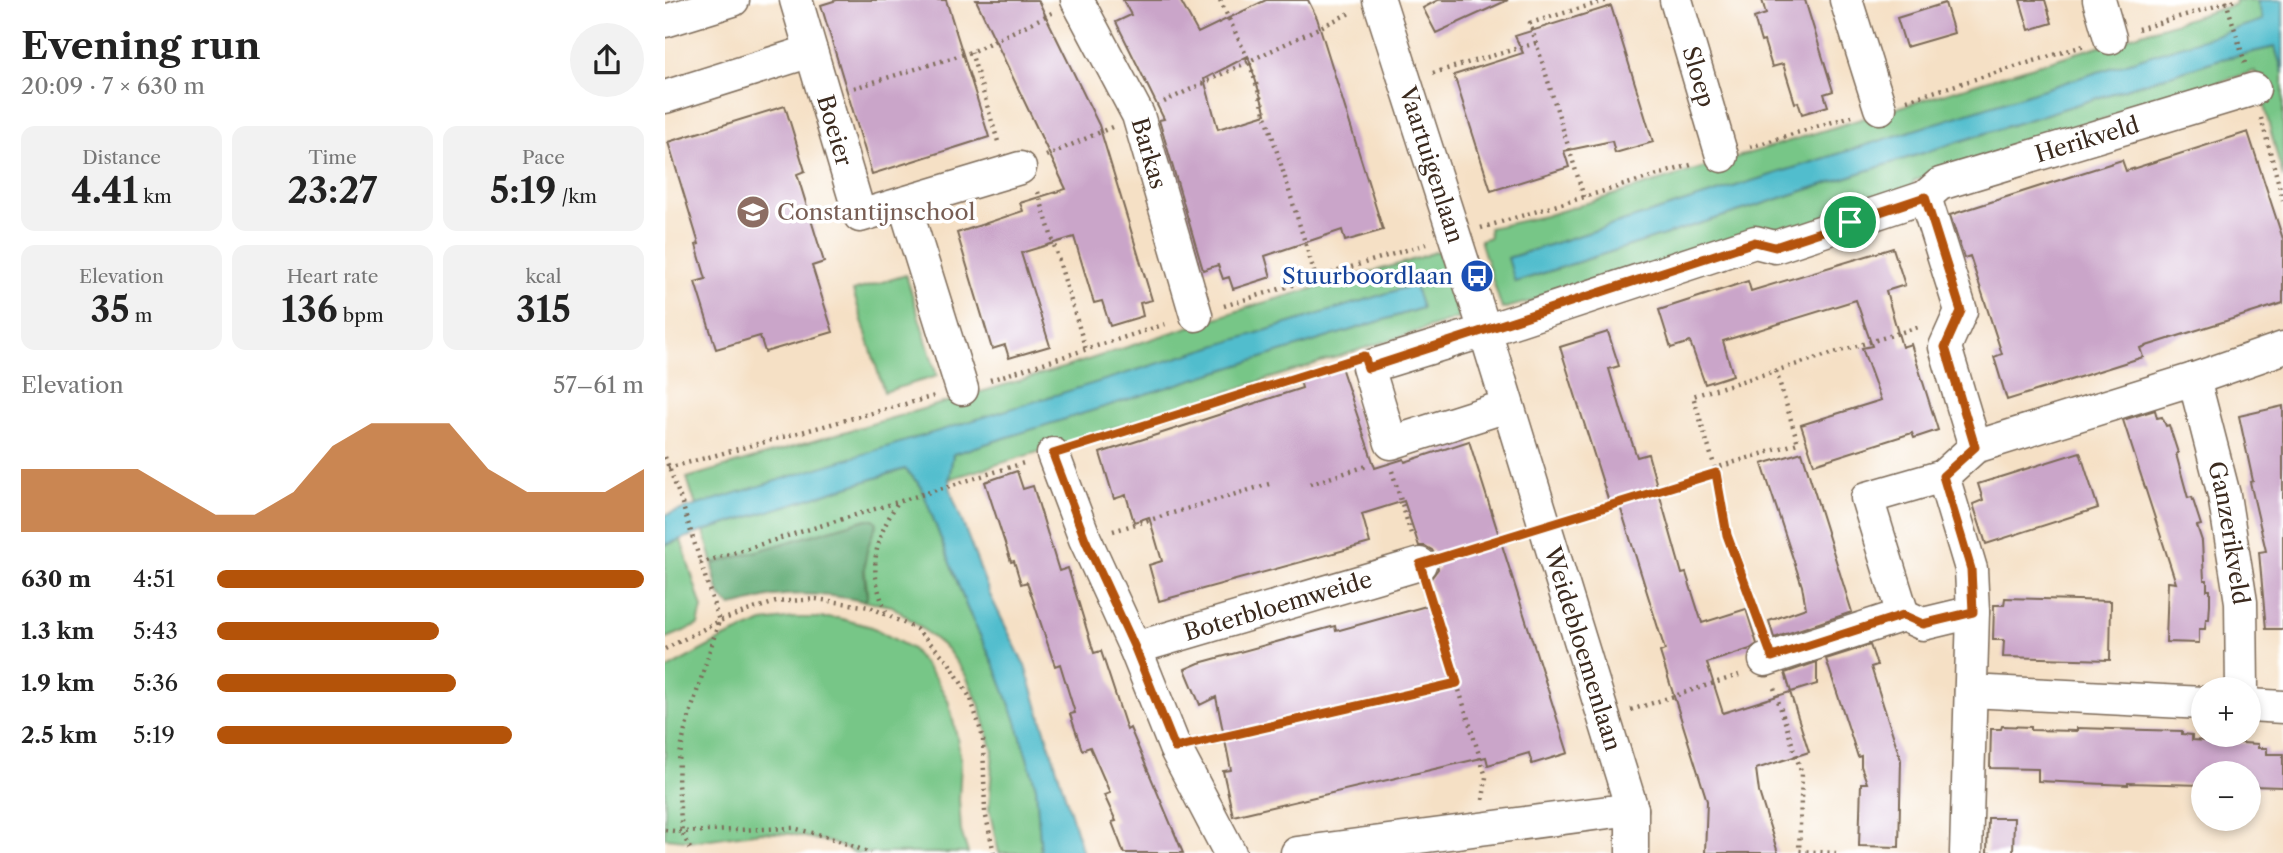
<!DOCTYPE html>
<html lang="en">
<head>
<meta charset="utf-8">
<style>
  :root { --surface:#fff; --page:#f2f2f2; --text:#222; --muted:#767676; --accent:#b45309 }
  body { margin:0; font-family:"Libre Caslon Text",serif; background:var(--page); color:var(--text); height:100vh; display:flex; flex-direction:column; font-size:26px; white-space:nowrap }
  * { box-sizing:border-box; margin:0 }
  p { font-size:23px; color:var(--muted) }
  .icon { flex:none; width:38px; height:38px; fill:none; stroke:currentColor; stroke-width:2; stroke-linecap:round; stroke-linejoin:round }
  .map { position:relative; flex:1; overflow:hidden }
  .details { display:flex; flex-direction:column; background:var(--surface); width:665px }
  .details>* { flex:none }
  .tools { position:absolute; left:1526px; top:677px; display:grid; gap:14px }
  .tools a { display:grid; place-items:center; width:70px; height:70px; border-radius:50%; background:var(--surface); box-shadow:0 4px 10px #0003; font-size:35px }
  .pin { position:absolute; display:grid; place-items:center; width:60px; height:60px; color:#fff; margin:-30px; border:4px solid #fff; border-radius:50%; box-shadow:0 2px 7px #0007 }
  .round { display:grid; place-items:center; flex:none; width:74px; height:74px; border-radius:37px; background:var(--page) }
  .overview { display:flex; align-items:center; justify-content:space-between; height:119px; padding:0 21px }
  h1 { font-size:38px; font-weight:700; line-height:52px }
  .figures { display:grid; grid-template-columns:repeat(3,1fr); gap:10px; height:119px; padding:7px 21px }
  .figures div { display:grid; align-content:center; border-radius:14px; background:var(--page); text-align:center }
  .figures b { font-size:35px; font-weight:700 }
  .figures small { font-size:19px; font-weight:400 }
  .figures p { font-size:19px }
  .chart { height:196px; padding:14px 21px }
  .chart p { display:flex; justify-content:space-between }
  .chart svg { width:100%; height:126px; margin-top:7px; fill:var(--accent); opacity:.7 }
  ul { padding:0 21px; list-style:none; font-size:23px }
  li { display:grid; grid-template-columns:112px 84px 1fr; align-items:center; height:52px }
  li i { height:18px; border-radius:9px; background:var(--accent) }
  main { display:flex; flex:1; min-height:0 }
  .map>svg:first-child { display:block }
  .green { fill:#77c687; stroke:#597852; stroke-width:2 }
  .forest { fill:#61ab74; stroke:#4e6a49; stroke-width:2 }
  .water { fill:#51bdcd; stroke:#467476; stroke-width:2 }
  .building { fill:#caa5c9; fill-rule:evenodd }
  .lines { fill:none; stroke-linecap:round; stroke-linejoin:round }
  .minor-casing { stroke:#7c6a58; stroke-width:35 }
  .path { stroke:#7c6a58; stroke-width:4.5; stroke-dasharray:2 5; stroke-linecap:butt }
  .minor { stroke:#fff; stroke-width:32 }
  .route-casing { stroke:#fff; stroke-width:14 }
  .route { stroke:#b45309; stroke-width:9 }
  .labels { text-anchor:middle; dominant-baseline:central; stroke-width:7; stroke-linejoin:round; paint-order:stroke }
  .street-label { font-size:23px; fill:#3b2a1e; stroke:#fff }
  .education-label { font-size:23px; fill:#785e54; stroke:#fff; text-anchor:start }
  .transit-label { font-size:23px; fill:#164399; stroke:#fff; text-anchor:end }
</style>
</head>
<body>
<main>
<section class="details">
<div class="overview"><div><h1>Evening run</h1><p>20:09 · 7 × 630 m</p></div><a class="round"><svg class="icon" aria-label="share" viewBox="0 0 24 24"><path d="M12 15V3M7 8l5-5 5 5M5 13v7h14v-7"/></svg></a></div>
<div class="figures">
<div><p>Distance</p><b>4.41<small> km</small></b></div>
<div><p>Time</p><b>23:27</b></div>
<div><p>Pace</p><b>5:19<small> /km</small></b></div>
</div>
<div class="figures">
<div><p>Elevation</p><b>35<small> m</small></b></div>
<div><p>Heart rate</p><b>136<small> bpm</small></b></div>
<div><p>kcal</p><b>315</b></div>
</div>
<div class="chart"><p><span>Elevation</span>57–61 m</p>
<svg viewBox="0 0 160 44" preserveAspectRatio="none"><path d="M0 44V22L10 22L20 22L30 22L40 30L50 38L60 38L70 30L80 14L90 6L100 6L110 6L120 22L130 30L140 30L150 30L160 22V44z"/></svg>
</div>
<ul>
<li><b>630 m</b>4:51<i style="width:100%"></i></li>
<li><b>1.3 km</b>5:43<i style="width:52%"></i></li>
<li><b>1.9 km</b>5:36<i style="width:56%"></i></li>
<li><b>2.5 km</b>5:19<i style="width:69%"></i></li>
</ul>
</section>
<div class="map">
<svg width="1618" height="853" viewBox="0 0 1618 853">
  <rect width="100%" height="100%" fill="#fff"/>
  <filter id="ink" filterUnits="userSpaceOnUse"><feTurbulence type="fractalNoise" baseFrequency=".0143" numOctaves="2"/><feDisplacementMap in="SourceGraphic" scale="14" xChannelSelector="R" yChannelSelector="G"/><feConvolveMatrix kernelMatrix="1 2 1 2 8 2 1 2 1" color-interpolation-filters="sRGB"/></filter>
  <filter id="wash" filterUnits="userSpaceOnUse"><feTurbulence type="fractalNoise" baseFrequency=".00686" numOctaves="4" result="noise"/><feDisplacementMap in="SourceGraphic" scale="28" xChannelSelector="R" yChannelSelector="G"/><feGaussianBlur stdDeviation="1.57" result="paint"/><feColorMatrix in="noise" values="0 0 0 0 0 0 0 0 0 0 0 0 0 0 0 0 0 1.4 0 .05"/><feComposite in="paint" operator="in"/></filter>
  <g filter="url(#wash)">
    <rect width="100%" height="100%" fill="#f5e0c5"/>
    <path class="green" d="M1570,0H1592L1599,20L843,258L851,282L1552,60L1610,47L1618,73V178L1590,71L1290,166L1249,181L1245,190L1112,235L837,309L815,240L825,237L824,228L880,216L1571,4Z
      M773,251L794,318L396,445L284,479L288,454L757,308L749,285L31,506L22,478L401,367L594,304L741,262Z
      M241,275L272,376L219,392L188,291Z
      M240,469L256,486L302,608L331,669L351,721L371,787L376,853H334L324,809L328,751L314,704L300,674L282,649L255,627L227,606L198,601L202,598C203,585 198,572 200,558C202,546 206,532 209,520L202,519L48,564L39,531Z
      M16,540L37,608L33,625L0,639V545Z
      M129,618H173L207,627L247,649L270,678L283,700L292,737L296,762L294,799L296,831L303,853H191L167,843L126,834L96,832L31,841L0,838V670L59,638L98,622Z"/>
    <path class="forest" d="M202,519H209L212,523C204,542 197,560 200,580C200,587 202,592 202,598L198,601C169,595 139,592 109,596C95,598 80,604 66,606C51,598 50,579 48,564Z"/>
    <path class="water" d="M1592,0H1618V73L1610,47L1552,60L850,282L843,258L1598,20Z
      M749,285L757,308L288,454L284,479L286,492L325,595L360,666L418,853H376L371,787L351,721L331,669L302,608L256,486L240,469L39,531L0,545V515Z"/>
    <g id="blocks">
      <path class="building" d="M172,0H281L324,137L207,174L156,5Z
        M311,0H373L434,125L487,300L475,303L478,316L445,326L437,301L429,303L409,237L356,253L385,346L344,358L340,345L327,349L292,233L358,211L355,203L401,189Z
        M458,0H515L533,33L601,0H643L652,18L718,230L680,241L677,230L600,256L606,277L568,289L564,277L558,279L553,265L538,270L494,120L499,119L451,22L466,15ZM583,56L601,114L553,129L539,79Z
        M773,0H843L771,33L758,8Z
        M1097,0H1140L1168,91L1159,94L1163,106L1137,114L1133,102L1130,103L1118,64L1107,67L1099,41L1096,42L1089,18L1101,14Z
        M1355,0H1380L1387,23L1364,30Z
        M1280,3L1289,33L1241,47L1232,18Z
        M946,6L988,142L950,153L947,141L899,151L904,167L826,191L789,75L858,53L850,36Z
        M120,106L140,171L132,174L159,262L147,266L168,332L100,352L95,336L51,349L30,282L41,279L31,245L34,244L3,142Z
        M1583,132L1618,239V303L1475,348L1478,357L1342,400L1329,357L1337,354L1305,256L1299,258L1285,215L1457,160L1461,171Z
        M1228,248L1240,285L1221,291L1237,347L1246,344L1273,430L1249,438L1247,433L1149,464L1136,425L1216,400L1197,348L1207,346L1191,300L1058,341L1068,375L1040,384L1025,342L1006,348L994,310L1083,281L1086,291Z
        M943,332L954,366L944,369L957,413L972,457L983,454L1017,574L1021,573L1037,623L1081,609L1092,644L1085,649L1042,663L1058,713L1125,692L1144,752L1091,769L1094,792L1113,853H1040L1042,801L995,652L1000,650L953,500L944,502L895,347Z
        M676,367L710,468L739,459L740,462L804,441L903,753L867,764L864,753L823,765L821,757L568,816L558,771L566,770L551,697L535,705L520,669L534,663L670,626L671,631L772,603L764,581L773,569L772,558L767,550L760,546H754L739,501L697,514L705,543L494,601L484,565L497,561L484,517L469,522L461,495L449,499L435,453L637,388L635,380Z
        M1618,406V629H1601L1594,552L1601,551L1585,482L1588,481L1574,416Z
        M1490,410L1492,418L1497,417L1501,426L1504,425L1513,453L1511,454L1523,498L1527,497L1536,525L1532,526L1537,541L1539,580H1542V590H1545V604L1544,619H1541L1540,629H1534V643L1501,642L1503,582L1511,583L1458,420Z
        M1137,452L1187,612L1109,638L1104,621L1141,608L1137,586L1097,464Z
        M1415,452L1433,508L1321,544L1308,504L1318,500L1313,484Z
        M352,471L358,489L368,486L394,571L403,568L429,653L436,651L462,730L465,728L518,853H459L447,822L451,821L439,795L445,793L425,747L417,750L405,714L410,713L395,664L390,666L362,582L356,584L349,561L346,562L320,482Z
        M1340,598L1446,601L1445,660L1338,657L1339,640H1328L1329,605H1339Z
        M1205,645L1212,665L1206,667L1236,760L1234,847L1194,846L1196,783H1202L1196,766V756L1193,757L1161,659Z
        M1152,662V684L1126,692L1120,673Z
        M1337,726L1366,727V730L1412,731V728L1517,731V734L1527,735V740L1593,744V748H1602V754H1618V787L1584,786V774H1538V785L1463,783V785L1373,781V769L1325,768L1326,729H1336Z
        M1323,818H1349L1348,853H1322Z"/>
    </g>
  </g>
  <g filter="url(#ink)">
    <use href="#blocks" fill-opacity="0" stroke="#7c6a58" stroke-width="2"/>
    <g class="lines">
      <defs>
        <g id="minor">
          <path id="s1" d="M131,0L195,216L355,168"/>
          <path id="s2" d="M412,0L473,115L531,315"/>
          <path id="s3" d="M714,0L820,331L1090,242L1110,247L1260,197L1275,184L1589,89"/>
          <path id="s4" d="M1011,0L1057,156"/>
          <path d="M1181,0L1215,108"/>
          <path d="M1434,0L1445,38"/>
          <path d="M0,21L68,0"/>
          <path d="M0,97L146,51"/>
          <path d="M1260,197L1296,311L1280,347L1310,447"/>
          <path d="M239,203L297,389"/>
          <path id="s5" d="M1529,379L1559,495L1576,602L1577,690"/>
          <path id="s6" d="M842,406L726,443L703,367L820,331L967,809V853"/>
          <path d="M388,454L420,539L470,648L510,748L565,853"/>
          <path d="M1278,476L1306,569L1308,612L1301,853"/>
          <path d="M1238,615L1258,624L1308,612"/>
          <path id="s7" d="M470,648L755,564"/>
          <path d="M1100,660L1238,615L1202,498L1278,476L1310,447L1529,379L1618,348"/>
          <path d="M1306,691L1538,703"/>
          <path d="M1584,705L1618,707"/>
          <path d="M632,853L967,809"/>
        </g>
      </defs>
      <use href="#minor" class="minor-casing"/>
      <path class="path" d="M555,0L584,61L651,278
        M1561,1L1580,63
        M1473,29L1571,0
        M306,52L334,145
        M768,73L871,43
        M189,88L306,52L387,13
        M1242,100L1418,46
        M499,102L687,12
        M1596,118L1618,200
        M1085,147L1187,116
        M381,156L447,127
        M373,192L421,350
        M919,197L865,23L943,0
        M816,228L1029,164
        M559,306L761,244
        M325,380L504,323
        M417,445L675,363
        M0,457L15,497L54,621L20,730L14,760L13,784L17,832L27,853
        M3,468L270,396
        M1050,468L1028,396L1257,326
        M727,471L747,537
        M645,484L705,465
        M909,518L1051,473
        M448,531L604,484
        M781,557L853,535
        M35,563L362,462
        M763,590L821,777L818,800
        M221,612C203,569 208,542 233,502
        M1097,630L1062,535L1050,468L1133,443L1111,371
        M0,649L54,621L82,611L111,602L151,599L205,607L251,629L283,661L306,699L318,738L320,812L329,853
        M1109,688L1137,774L1134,851L1171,853
        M966,710L1074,675
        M541,741L792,683
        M0,830L17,832L128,828L160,836L206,853"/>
      <use href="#minor" class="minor"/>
    </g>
  </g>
  <g class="lines" filter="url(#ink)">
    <defs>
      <path id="route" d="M1260,197L1296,311L1280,347L1310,447L1278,476L1306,569L1308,612L1258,624L1238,615L1107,657L1062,535L1051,473L755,564L792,683L510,748L470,648L420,539L388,454L699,356L703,368L1090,242L1110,247Z"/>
    </defs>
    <use href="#route" class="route-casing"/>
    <use href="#route" class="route"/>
  </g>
  <defs>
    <symbol id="school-disc" viewBox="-11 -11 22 22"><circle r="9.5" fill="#8d6e63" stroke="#fff"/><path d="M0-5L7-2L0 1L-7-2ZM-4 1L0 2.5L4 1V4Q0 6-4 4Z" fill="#fff"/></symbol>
    <symbol id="bus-disc" viewBox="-11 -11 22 22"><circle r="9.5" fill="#1a4fb4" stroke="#fff"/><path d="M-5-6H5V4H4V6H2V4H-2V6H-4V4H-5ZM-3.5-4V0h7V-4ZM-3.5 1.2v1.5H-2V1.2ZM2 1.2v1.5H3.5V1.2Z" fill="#fff"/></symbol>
  </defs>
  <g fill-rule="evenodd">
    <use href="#school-disc" x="69" y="193" width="38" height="38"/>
    <use href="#bus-disc" x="793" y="257" width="38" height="38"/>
  </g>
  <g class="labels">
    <g class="street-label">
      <text stroke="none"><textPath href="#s4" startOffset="80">Sloep</textPath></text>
      <text stroke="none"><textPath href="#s1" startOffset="136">Boeier</textPath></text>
      <text stroke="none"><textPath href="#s3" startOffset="984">Herikveld</textPath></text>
      <text stroke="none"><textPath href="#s2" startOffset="170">Barkas</textPath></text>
      <text stroke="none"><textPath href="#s3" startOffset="173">Vaartuigenlaan</textPath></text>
      <text stroke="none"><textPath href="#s5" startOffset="158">Ganzerikveld</textPath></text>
      <text stroke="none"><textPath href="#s7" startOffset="149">Boterbloemweide</textPath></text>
      <text stroke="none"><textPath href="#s6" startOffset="656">Weidebloemenlaan</textPath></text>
    </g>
    <g class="education-label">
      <text x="112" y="212">Constantijnschool</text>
    </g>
    <g class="transit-label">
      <text x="788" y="276">Stuurboordlaan</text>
    </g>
  </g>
</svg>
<div class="tools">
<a>+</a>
<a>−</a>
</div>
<div class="pin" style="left:1185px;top:222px;background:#1e9e55"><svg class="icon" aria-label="arrive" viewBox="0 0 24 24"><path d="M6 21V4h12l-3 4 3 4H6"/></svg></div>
</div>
</main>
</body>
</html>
